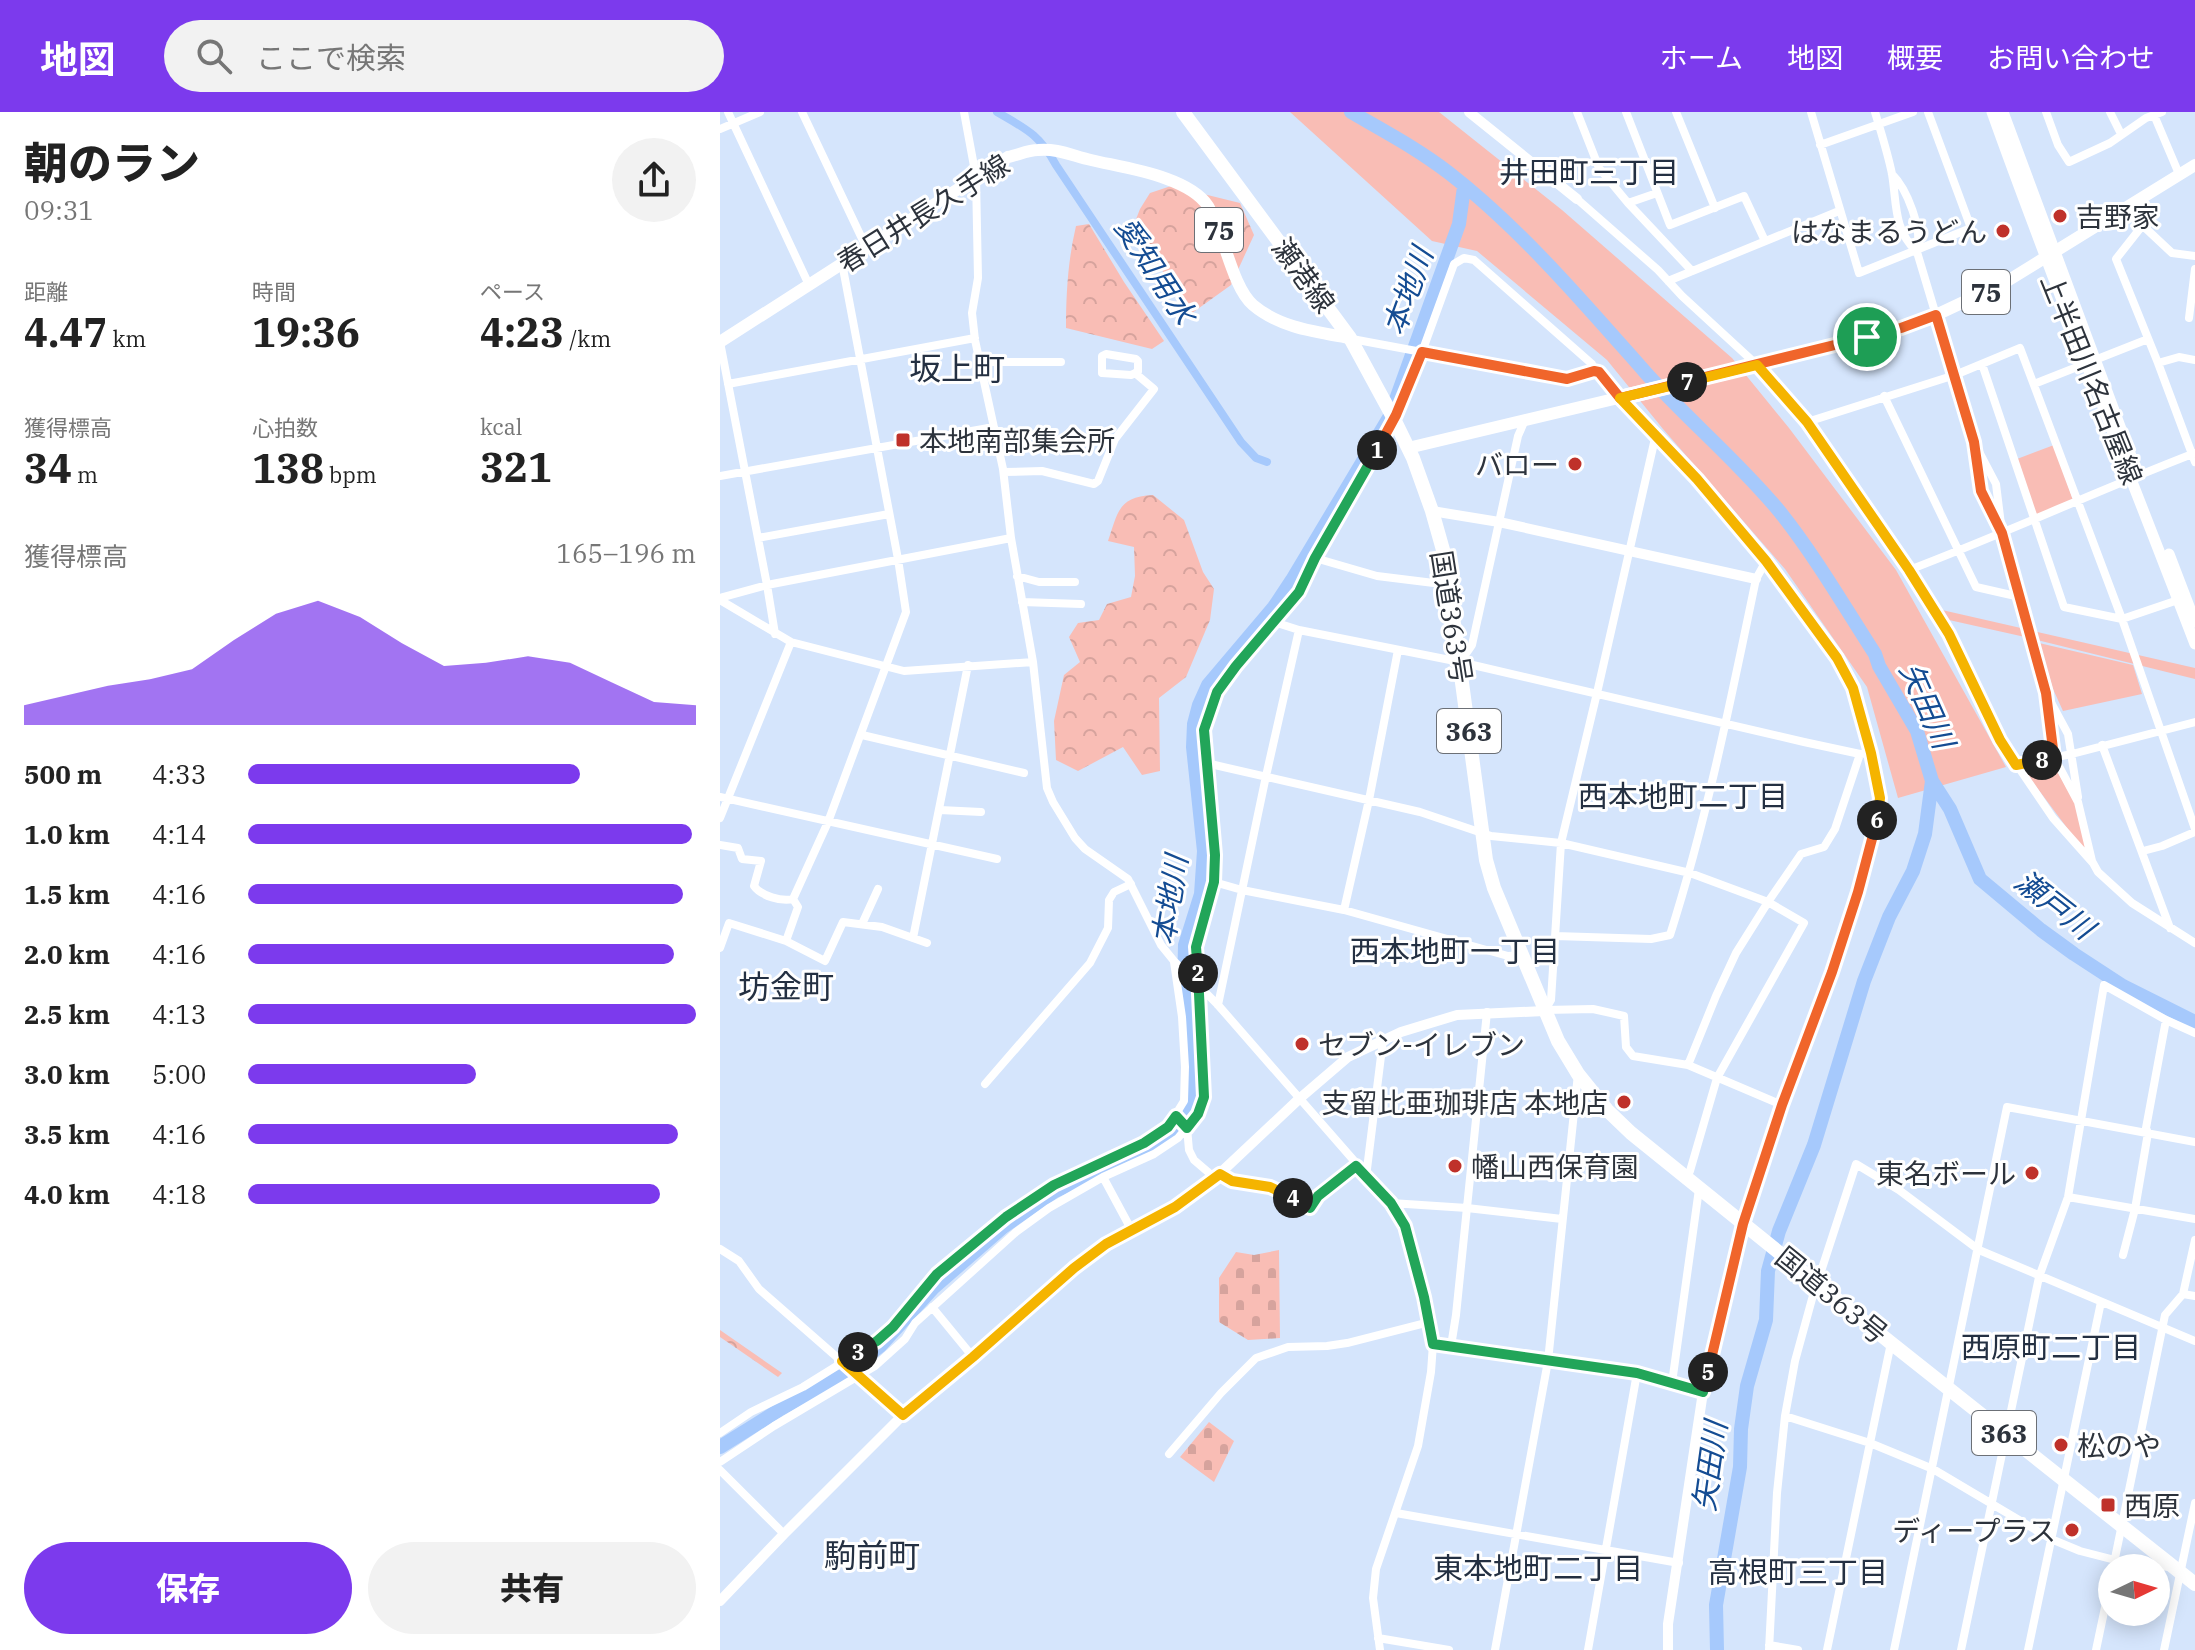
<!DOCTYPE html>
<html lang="ja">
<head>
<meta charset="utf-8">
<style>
  :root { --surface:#fff; --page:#f2f2f2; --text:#222; --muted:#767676; --accent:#7c3aed }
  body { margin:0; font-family:"IBM Plex Serif","Noto Sans JP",serif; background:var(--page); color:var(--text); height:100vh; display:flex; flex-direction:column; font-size:30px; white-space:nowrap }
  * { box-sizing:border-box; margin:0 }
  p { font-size:26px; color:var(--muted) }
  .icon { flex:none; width:44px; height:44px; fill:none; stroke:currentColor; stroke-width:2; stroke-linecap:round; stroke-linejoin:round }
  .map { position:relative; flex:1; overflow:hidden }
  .panel { display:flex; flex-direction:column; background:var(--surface); width:720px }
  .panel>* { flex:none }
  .needle { width:52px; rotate:85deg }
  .controls { position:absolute; left:1378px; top:1442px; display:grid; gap:16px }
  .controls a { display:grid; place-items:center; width:72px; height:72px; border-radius:50%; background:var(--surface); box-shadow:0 4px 20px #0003; font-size:40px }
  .pin { position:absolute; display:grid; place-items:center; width:68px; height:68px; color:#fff; margin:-34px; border:4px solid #fff; border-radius:50%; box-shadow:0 2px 8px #0007 }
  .km { position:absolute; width:40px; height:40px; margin:-20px; border-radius:50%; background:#222; color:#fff; font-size:22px; line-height:40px; text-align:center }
  .round { display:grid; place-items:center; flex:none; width:84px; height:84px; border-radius:42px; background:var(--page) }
  .headline { display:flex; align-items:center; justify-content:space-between; height:136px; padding:0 24px }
  h1 { font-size:44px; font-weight:800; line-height:60px }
  .stats { display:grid; grid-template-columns:repeat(3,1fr); gap:12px; height:136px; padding:8px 24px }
  .stats div { display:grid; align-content:center }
  .stats b { font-size:40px; font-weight:800 }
  .stats small { font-size:22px; font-weight:400 }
  .stats p { font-size:22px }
  .chart { height:224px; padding:16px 24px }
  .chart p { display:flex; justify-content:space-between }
  .chart svg { width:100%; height:144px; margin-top:8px; fill:var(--accent); opacity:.7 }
  .primary-button { display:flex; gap:16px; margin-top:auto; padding:16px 24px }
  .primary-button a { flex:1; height:92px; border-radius:48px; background:var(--accent); color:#fff; font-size:32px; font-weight:800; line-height:92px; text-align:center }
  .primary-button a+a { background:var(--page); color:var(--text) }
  ul { padding:0 24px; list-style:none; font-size:26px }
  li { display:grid; grid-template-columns:128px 96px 1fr; align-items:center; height:60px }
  li i { height:20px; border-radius:10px; background:var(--accent) }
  header { display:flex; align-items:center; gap:48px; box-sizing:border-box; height:112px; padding:0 40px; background:var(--accent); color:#fff }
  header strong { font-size:38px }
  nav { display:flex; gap:44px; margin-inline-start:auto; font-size:28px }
  .search { width:560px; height:72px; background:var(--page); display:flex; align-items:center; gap:20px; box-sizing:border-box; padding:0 28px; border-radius:44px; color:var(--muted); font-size:30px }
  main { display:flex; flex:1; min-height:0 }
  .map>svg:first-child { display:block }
  .forest { fill:url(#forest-crowns) }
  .cemetery { fill:url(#cemetery-stones) }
  .park { fill:#f9bdb5 }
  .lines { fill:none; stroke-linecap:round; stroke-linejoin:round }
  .canal { stroke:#a6c9fc; stroke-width:8 }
  .river { stroke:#a6c9fc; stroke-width:14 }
  .minor { stroke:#fff; stroke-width:8 }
  .tertiary { stroke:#fff; stroke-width:10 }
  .secondary { stroke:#fff; stroke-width:11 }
  .primary { stroke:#fff; stroke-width:12 }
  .trunk { stroke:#fff; stroke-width:14 }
  .split-1-casing { stroke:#fff; stroke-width:16 }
  .split-2-casing { stroke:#fff; stroke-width:16 }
  .split-3-casing { stroke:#fff; stroke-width:16 }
  .split-4-casing { stroke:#fff; stroke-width:16 }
  .split-5-casing { stroke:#fff; stroke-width:16 }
  .split-6-casing { stroke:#fff; stroke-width:16 }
  .split-7-casing { stroke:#fff; stroke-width:16 }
  .split-8-casing { stroke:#fff; stroke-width:16 }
  .split-9-casing { stroke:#fff; stroke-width:16 }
  .split-1 { stroke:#f0652b; stroke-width:10 }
  .split-2 { stroke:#22a559; stroke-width:10 }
  .split-3 { stroke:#22a559; stroke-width:10 }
  .split-4 { stroke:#f5b400; stroke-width:10 }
  .split-5 { stroke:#22a559; stroke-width:10 }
  .split-6 { stroke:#f0652b; stroke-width:10 }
  .split-7 { stroke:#f5b400; stroke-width:10 }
  .split-8 { stroke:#f5b400; stroke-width:10 }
  .split-9 { stroke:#f0652b; stroke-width:10 }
  .poi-dot { fill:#bf312a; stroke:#fff; stroke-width:3 }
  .labels { text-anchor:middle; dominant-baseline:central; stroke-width:6; stroke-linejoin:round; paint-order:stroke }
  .shield { fill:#fff; stroke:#6c7076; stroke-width:2 }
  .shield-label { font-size:26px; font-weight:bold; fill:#2d333c }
  .street-label { font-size:28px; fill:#2d333c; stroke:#fff }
  .poi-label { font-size:28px; fill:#2d333c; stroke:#fff; text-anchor:start }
  .neighbourhood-label { font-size:30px; fill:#243042; stroke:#fff }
  .water-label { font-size:30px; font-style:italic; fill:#144c93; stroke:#fff }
  .quarter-label { font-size:32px; fill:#243042; stroke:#fff }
</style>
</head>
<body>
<header>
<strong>地図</strong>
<div class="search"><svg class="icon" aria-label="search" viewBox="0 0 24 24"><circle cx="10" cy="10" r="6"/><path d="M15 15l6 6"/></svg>ここで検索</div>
<nav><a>ホーム</a><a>地図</a><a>概要</a><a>お問い合わせ</a></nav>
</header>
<main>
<section class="panel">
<div class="headline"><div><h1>朝のラン</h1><p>09:31</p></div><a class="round"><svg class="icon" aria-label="share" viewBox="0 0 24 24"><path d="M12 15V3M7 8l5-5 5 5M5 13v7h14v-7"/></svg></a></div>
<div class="stats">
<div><p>距離</p><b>4.47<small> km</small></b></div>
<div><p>時間</p><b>19:36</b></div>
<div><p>ペース</p><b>4:23<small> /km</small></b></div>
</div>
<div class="stats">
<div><p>獲得標高</p><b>34<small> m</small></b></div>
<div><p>心拍数</p><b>138<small> bpm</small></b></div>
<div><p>kcal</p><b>321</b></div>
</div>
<div class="chart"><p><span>獲得標高</span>165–196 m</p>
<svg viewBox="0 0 160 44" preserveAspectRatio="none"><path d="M0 44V38L10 35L20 32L30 30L40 27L50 18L60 10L70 6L80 11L90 19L100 26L110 25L120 23L130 25L140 31L150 37L160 38V44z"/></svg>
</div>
<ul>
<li><b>500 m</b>4:33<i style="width:74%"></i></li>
<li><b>1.0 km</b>4:14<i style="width:99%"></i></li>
<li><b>1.5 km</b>4:16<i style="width:97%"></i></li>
<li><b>2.0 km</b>4:16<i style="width:95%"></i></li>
<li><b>2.5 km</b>4:13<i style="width:100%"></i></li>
<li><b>3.0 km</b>5:00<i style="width:51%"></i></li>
<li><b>3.5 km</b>4:16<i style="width:96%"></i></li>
<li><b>4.0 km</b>4:18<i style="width:92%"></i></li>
</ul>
<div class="primary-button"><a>保存</a><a>共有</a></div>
</section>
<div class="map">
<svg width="1475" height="1538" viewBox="0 0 1475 1538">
  <defs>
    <pattern id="forest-crowns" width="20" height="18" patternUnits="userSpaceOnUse" patternTransform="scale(2)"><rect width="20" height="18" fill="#f9bdb5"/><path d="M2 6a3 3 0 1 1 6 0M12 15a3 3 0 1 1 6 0" fill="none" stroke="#d6a39d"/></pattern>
    <pattern id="cemetery-stones" width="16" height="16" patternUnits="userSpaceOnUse" patternTransform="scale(2)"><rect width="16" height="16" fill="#f9bdb5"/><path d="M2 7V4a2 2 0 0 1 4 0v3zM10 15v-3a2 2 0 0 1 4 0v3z" fill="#d6a39d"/></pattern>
  </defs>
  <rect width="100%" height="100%" fill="#d5e5fc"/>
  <path class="forest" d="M451,74L520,91L534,123L511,173L468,204L442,158L411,120L420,97L430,81Z
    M369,112L404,170L444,229L432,237L346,216C346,181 348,148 356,114Z
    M433,383L464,408L483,460L494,477L490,508L466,565L439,586L440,659L422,663L403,635L358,659L336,648L334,609L344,563L360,550L349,525L358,511L379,508L387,492L411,485L415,464L414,435L388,429C398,400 398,385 433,383Z
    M0,1218L62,1261L58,1265L0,1225Z"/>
  <path class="cemetery" d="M559,1138L560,1226L528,1228L499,1210V1166L516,1140L534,1143Z
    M489,1310L514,1329L494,1370L460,1345Z"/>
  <path class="park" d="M570,0H719L842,98L1012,246L1069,316L1176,458L1286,655L1178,686L1147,575L1065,457L943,317L887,248L757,139L712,129Z
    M1334,333L1353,388L1316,403L1297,347Z
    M1222,498L1475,556V567L1305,525L1229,508Z
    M1319,531L1413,553L1422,582L1343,599L1333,577Z
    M1332,650L1355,691L1368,739L1365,740L1303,657Z"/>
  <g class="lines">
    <path class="canal" d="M277,0C306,17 319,22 336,53L521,330L536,346L547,350"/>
    <path class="river" d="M631,0C664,19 698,37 729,61C801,117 865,192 925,260C968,308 1019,350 1060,400C1095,444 1124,494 1155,542L1159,554L1197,619L1212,669L1205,722L1193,759L1169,805L1144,869L1094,1033L1059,1119L1048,1159L1046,1208L1027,1274L1021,1317L1020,1355L996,1493L997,1538
      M1212,669L1230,697L1260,767L1321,818L1354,842L1403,874L1475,910
      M0,1335L59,1298L124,1262L160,1234L213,1176L283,1115L335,1079L422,1040L459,1016L468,997L472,979L474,944L471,906L464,877L465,833L481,782L484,739L473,635L474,612L479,593L488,573L554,495L572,468L670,304L739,112L744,75"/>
    <path class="minor" d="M8,0L89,173
      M82,0L146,135
      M244,0L256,65L258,166L252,201L255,228L283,357L291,426L313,550L327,676L333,690L355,726L365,737L408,767L441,833L454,849L498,893L671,1091L685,1114L689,1125L709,1210L713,1232L711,1260L698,1334L656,1457L653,1486L660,1538
      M857,0L879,56L908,91L937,81
      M906,0L950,113L1024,84L1045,129
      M956,0L995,96
      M1091,0L1139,161L1251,116L1208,0
      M1155,0C1161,20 1168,42 1172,62C1177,92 1173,117 1197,140
      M1326,0L1338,33L1349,50L1390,31L1426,6L1442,0
      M1390,0L1401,22
      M1434,3L1459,62
      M0,17L40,0
      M1100,33L1193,0
      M1172,62C1187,77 1203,117 1197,140L1254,330L1261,379L1278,413
      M857,87L938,158L962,184L1037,253L1087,310L1189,458L1229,522L1280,628L1333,706L1373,751L1378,760L1412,791L1475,831
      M908,91L972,159
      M1404,96L1452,141L1475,144
      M1422,114L1396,147L1438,251L1475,350
      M948,169L1119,99
      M1469,206L1475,157
      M632,227L847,267L874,259
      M0,230L47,473L55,522
      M386,242L416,247L418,249V260L411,263L382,261V244Z
      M260,250H341
      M1438,251L1459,245L1475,248
      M1262,252L1344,495L1402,507L1458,488
      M8,272L255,226
      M1314,272L1428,227
      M1164,284L1256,475L1300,485
      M1087,310L1235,263L1300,236L1402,507L1475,717
      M1254,330L1276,372L1282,421L1326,581L1334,645L1358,690L1372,749
      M284,360L322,359L374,372L378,369L395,327L434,277L415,261
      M0,364L274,315
      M38,426L169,402
      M595,446L657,464L730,473
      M1189,458C1286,421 1379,378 1475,341
      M297,464L319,470H355
      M0,486L47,473L291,426
      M0,488L71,530L184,559L313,550
      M302,490L361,492
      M554,510L579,518L740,550L1084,630L1140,642L1151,641
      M741,549L752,533L798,324L805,308
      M1328,585L1348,622L1358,685
      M142,623L304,661
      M1382,633L1450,816
      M486,651L700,700L771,724L841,731L970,761L1048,790L1084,811L997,966L970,1059L966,1066
      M1296,653L1352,642L1475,610
      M0,685L277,747
      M220,698L261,700
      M0,706L71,530
      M0,733L18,736L22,747L41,749L34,774C41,784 62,790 73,787L108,710L186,500L178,447L122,151
      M1423,739L1442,734L1475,720
      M494,770L522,778L624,798L788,844L802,843
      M73,787L78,795L66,829L105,849L123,810L162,815L207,831
      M624,798L649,688L678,538
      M142,812L158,777
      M835,824L931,827L950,823C987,707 1011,587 1036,467L1046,449
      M193,826L248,553
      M0,836L9,811L66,829
      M498,893L546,664L579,518
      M825,898L831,888L841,731L877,581L936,322
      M825,898L873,897L904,904L906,935L913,944L968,953L1062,993
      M968,953L996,884L1016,841L1048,790L1081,742L1104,735L1115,717L1140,642
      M265,972L370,851L388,816L389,788L394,780L411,772
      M456,1004L467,1016L469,1038L474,1048L495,1066
      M500,1062L512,1069L550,1075L590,1096L598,1084L636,1054
      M383,1065L411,1117
      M646,1065L663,928
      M1348,1085L1475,1107
      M671,1091L747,1096L842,1107
      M0,1137L19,1149L39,1177L183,1303
      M1403,1143L1415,1097L1428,1021L1426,1016L1446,908
      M1463,1182L1475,1184
      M212,1195L253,1245
      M713,1232L917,1261L983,1280
      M731,1234L736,1203L767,900
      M952,1271L979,1077
      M1065,1304L1150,1331L1171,1231
      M0,1321L31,1300L83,1275L157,1229L173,1215L217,1162L286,1105L334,1073L424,1031L448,1015L464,989L465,955L462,905L454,850
      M449,1342L501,1281L536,1246L568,1235L607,1234L627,1231L709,1210
      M0,1350L54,1314L155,1254L185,1227L195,1211L296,1120L329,1096L383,1065L434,1042L458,1026L478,1002L484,985V962L476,835L494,770L495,743L484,618L497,580L516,554L579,480L595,446L674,307L702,240L734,152L744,146L754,148L872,252L874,259L879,260L900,286L977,367L1046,449L1117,546L1133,576L1151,641L1160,686V695L1138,780L1112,860L1062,993L1023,1112
      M0,1358L64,1422
      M676,1401L959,1451
      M1393,1456L1445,1203L1463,1182L1475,1128
      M658,1526L729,1538
      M1049,1533L1078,1538
      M775,1538L828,1249L858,962
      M868,1538L917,1261
      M1049,1538L1057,1381L1065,1304L1075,1249L1092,1187L1136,1052L1179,1078L1259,1138L1475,1229
      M1107,1538L1150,1331L1213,1357L1331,1427L1360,1439L1395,1448L1449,1455
      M1174,1538L1287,995L1475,1030
      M1241,1538L1319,1165L1348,1085L1384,873L1446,908L1475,921
      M1308,1538L1381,1190
      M1376,1538L1392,1462
      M1444,1538L1475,1391"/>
    <path class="tertiary" d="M749,0L857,87
      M712,399L779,410L1036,467
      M0,1489L64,1422L183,1303L253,1245L354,1156L386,1132L455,1095L495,1066L579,987L628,945L681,920L737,903L824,899
      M948,1538V1512L983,1280L1023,1112"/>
    <path class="secondary" d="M1272,0C1336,179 1407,355 1475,532
      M1283,0L1411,344
      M1449,442L1475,510"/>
    <path class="primary" d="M0,230L288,45C298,43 308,38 318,38C337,36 353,44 371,48C404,56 468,64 488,94C504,121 512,175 533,193C560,216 597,220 630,226
      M688,336L1037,253L1181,216L1216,203L1284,171L1475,53"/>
    <path class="trunk" d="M463,0L630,226L674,307L693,346L712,399L725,445L766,748L774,776L838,929L858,962L887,998L911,1021L1171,1231L1475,1472"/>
  </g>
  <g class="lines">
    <defs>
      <path id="split-1" d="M657,338L676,303L702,240L847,267L874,259L879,260L900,286L1147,225"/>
      <path id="split-2" d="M478,861L476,835L494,770L495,743L484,618L497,580L516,554L579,480L595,446L657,338"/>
      <path id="split-3" d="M138,1240L157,1229L173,1215L217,1162L286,1105L334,1073L424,1031L448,1015L456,1004L467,1016L478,1002L484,985L478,861"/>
      <path id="split-4" d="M138,1240L122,1249L183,1303L253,1245L354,1156L386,1132L455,1095L500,1062L512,1069L550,1075L573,1086"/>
      <path id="split-5" d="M573,1086L590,1096L598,1084L636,1054L671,1091L685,1114L704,1185L713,1232L917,1261L983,1280L988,1260"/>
      <path id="split-6" d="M988,1260L1023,1112L1062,993L1112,860L1138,780L1157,708"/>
      <path id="split-7" d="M967,270L900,286L977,367L1046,449L1117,546L1133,576L1151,641L1160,686L1157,708"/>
      <path id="split-8" d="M967,270L1037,253L1087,310L1189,458L1229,522L1280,628L1296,653L1322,648"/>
      <path id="split-9" d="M1147,225L1181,216L1216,203L1254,330L1261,379L1282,421L1326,581L1334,645L1322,648"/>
    </defs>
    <use href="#split-1" class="split-1-casing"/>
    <use href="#split-2" class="split-2-casing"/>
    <use href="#split-3" class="split-3-casing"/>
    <use href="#split-4" class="split-4-casing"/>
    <use href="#split-5" class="split-5-casing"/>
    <use href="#split-6" class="split-6-casing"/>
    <use href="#split-7" class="split-7-casing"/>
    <use href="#split-8" class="split-8-casing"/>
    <use href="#split-9" class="split-9-casing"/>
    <use href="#split-1" class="split-1"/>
    <use href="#split-2" class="split-2"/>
    <use href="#split-3" class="split-3"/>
    <use href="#split-4" class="split-4"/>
    <use href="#split-5" class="split-5"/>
    <use href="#split-6" class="split-6"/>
    <use href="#split-7" class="split-7"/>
    <use href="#split-8" class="split-8"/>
    <use href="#split-9" class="split-9"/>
  </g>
  <g class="poi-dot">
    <circle cx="1340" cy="104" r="8"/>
    <circle cx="1283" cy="119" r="8"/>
    <rect x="175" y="320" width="16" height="16" rx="4"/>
    <circle cx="855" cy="352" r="8"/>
    <circle cx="582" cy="932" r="8"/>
    <circle cx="904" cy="990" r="8"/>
    <circle cx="735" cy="1054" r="8"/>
    <circle cx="1312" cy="1061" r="8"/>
    <circle cx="1341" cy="1333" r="8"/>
    <rect x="1380" y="1385" width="16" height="16" rx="4"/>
    <circle cx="1352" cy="1418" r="8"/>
  </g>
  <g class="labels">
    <g class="shield">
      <rect x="475" y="96" width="48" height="44" rx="6"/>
      <rect x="1242" y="158" width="48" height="44" rx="6"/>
      <rect x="717" y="597" width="64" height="44" rx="6"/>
      <rect x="1252" y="1299" width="64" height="44" rx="6"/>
    </g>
    <g class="shield-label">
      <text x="499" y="118">75</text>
      <text x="1266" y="180">75</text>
      <text x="749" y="619">363</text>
      <text x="1284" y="1321">363</text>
    </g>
    <g class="street-label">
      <text transform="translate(203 101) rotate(-32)">春日井長久手線</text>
      <text transform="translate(584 163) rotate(54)">瀬港線</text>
      <text transform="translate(1372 267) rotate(68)">上半田川名古屋線</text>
      <text transform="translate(732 505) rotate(81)">国道363号</text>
      <text transform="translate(1112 1183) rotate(39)">国道363号</text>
    </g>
    <g class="poi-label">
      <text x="1356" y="104">吉野家</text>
      <text x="1267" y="119" text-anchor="end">はなまるうどん</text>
      <text x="199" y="328">本地南部集会所</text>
      <text x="839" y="352" text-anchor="end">バロー</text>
      <text x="598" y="932">セブン-イレブン</text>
      <text x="888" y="990" text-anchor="end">支留比亜珈琲店 本地店</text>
      <text x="751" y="1054">幡山西保育園</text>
      <text x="1296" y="1061" text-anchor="end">東名ボール</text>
      <text x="1357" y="1333">松のや</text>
      <text x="1404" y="1393">西原</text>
      <text x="1336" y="1418" text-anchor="end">ディープラス</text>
    </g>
    <g class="neighbourhood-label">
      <text x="869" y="59">井田町三丁目</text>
      <text x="963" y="683">西本地町二丁目</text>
      <text x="735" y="838">西本地町一丁目</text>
      <text x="1331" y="1234">西原町二丁目</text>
      <text x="818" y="1455">東本地町二丁目</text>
      <text x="1078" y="1459">高根町三丁目</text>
    </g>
    <g class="water-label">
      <text transform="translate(436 158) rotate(57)">愛知用水</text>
      <text transform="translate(687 179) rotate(-70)">本地川</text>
      <text transform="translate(1208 593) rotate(66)">矢田川</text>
      <text transform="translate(449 788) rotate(-81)">本地川</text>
      <text transform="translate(1335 792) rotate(38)">瀬戸川</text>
      <text transform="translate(989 1354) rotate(-82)">矢田川</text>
    </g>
    <g class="quarter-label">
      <text x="237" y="256">坂上町</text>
      <text x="66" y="874">坊金町</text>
      <text x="152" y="1443">駒前町</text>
    </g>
  </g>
</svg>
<div class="controls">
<a><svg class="needle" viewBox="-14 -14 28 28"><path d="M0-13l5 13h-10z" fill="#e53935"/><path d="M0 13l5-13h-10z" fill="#767676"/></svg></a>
</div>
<div class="pin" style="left:1147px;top:225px;background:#1e9e55"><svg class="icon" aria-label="arrive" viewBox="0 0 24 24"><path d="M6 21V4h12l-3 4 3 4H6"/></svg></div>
<b class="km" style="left:657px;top:338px">1</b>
<b class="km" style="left:478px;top:861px">2</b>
<b class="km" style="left:138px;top:1240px">3</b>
<b class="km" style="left:573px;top:1086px">4</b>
<b class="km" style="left:988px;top:1260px">5</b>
<b class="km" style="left:1157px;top:708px">6</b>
<b class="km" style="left:967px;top:270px">7</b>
<b class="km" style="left:1322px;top:648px">8</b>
</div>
</main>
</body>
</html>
